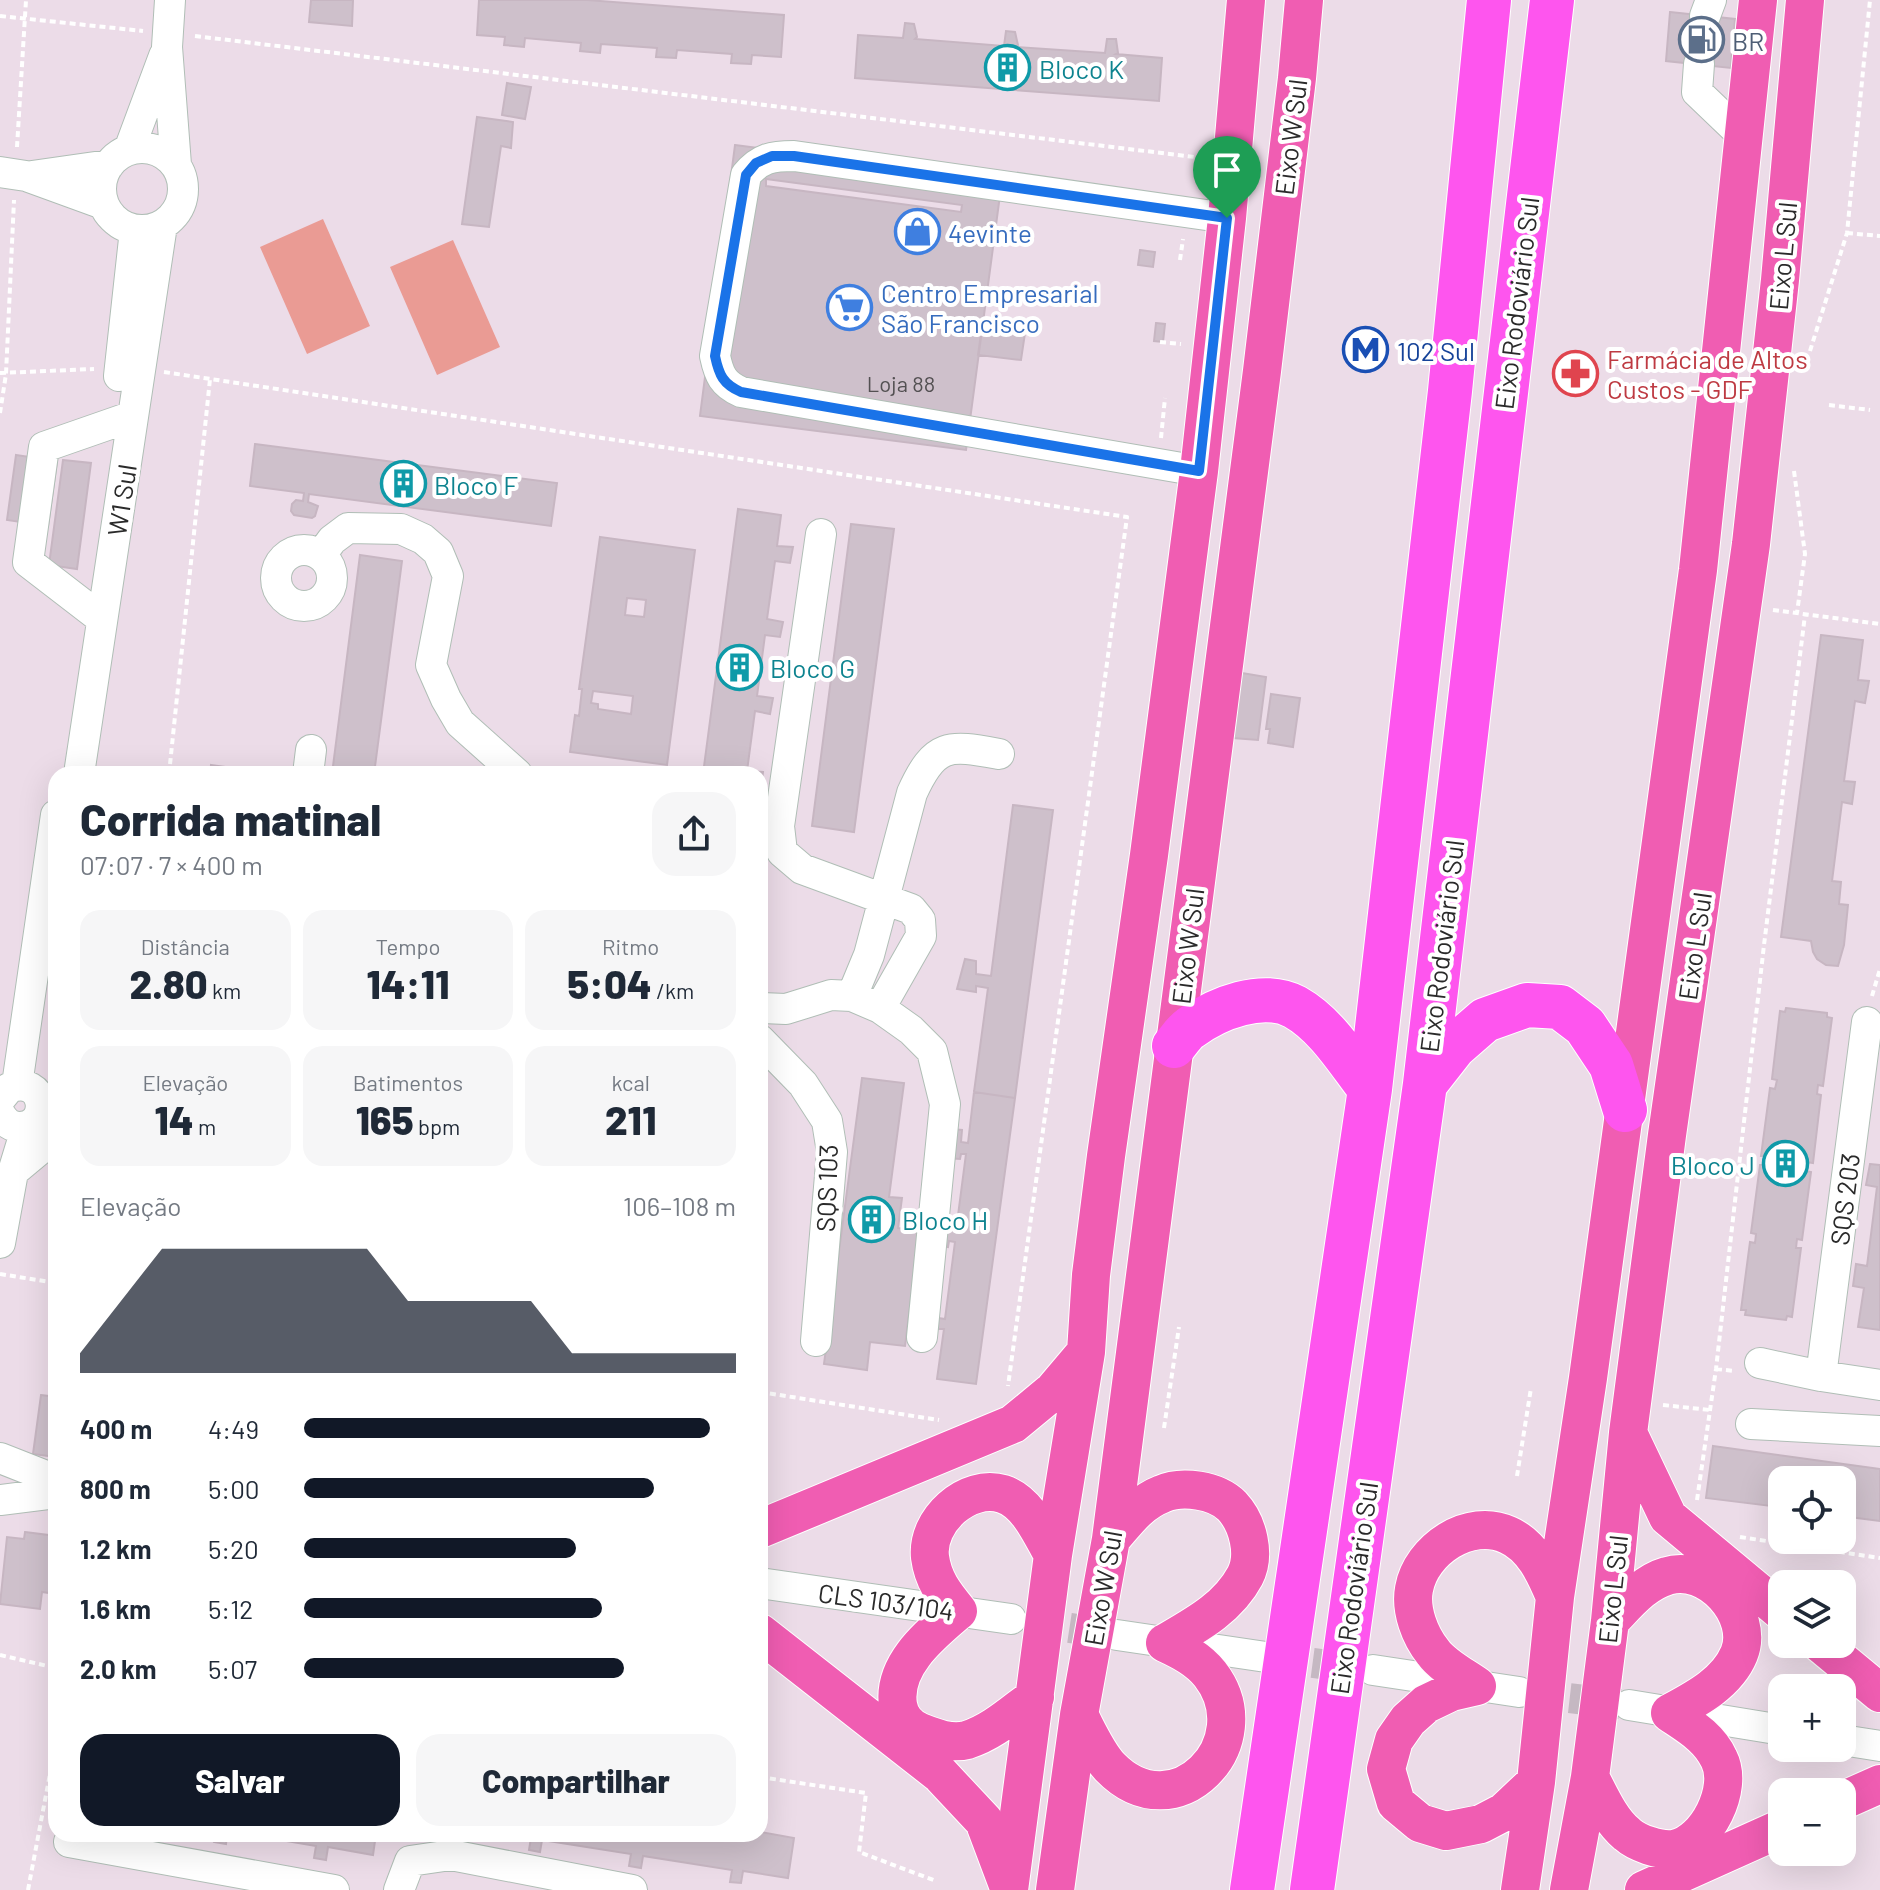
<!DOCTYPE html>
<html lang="pt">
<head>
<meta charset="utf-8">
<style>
  :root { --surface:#fff; --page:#f6f6f7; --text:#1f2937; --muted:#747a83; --accent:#111827 }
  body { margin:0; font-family:Barlow,sans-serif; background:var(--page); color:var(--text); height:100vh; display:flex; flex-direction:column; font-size:30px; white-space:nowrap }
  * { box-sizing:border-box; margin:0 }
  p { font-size:26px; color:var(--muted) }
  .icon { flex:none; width:44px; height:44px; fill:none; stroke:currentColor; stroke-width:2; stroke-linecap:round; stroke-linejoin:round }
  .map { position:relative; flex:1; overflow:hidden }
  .side { position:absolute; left:48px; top:766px; width:720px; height:1076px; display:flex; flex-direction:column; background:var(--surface); border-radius:24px; box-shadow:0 8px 32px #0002 }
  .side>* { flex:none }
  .buttons { position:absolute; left:1768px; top:1466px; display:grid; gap:16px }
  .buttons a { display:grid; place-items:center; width:88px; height:88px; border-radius:16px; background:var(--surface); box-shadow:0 8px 32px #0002; font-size:40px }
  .pin { position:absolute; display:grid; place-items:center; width:68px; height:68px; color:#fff; margin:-82px -34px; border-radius:50% 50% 50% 0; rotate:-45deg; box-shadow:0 0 8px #0007 }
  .pin .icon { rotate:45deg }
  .round { display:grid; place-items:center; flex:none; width:84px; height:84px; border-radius:24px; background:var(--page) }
  .overview { display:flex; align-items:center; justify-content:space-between; height:136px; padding:0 32px }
  h1 { font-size:44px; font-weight:800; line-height:60px }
  .metrics { display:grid; grid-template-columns:repeat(3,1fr); gap:12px; height:136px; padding:8px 32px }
  .metrics div { display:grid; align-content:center; border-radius:20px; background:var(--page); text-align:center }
  .metrics b { font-size:40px; font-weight:800 }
  .metrics small { font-size:22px; font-weight:400 }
  .metrics p { font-size:22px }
  .chart { height:224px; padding:16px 32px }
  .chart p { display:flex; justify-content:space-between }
  .chart svg { width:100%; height:144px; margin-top:8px; fill:var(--accent); opacity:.7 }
  .primary-button { display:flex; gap:16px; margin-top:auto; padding:16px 32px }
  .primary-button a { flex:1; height:92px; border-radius:24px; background:var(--accent); color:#fff; font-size:32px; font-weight:800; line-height:92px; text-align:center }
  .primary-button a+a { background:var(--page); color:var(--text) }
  ul { padding:0 32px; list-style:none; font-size:26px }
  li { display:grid; grid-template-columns:128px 96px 1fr; align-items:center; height:60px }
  li i { height:20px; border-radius:10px; background:var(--accent) }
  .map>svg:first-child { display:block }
  .pitch { fill:#ea9b94 }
  .building { fill:#cec0cb; stroke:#c7b6c2; stroke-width:2; fill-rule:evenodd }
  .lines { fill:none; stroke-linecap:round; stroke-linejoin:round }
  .minor-tunnel { stroke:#c5b8c2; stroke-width:30; stroke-dasharray:30 15; stroke-linecap:butt }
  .minor-casing { stroke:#b0beb6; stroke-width:32 }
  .major-casing { stroke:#fff; stroke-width:40 }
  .highway-casing { stroke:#fff; stroke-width:46 }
  .path { stroke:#fff; stroke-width:4; stroke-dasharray:6 4; stroke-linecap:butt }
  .minor { stroke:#fff; stroke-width:30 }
  .major { stroke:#f05db2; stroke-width:38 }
  .highway { stroke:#fe55ee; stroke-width:44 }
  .route-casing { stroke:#fff; stroke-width:16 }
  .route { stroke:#1a73e8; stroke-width:10 }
  .labels { text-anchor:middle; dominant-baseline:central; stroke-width:8; stroke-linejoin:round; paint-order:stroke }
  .number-label { font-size:22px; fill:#535052 }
  .service-label { font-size:26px; fill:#4e5e75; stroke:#fff; text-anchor:start }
  .culture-label { font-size:26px; fill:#0d838f; stroke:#fff; text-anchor:start }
  .street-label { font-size:26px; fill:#2a2a2a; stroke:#fff }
  .shop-label { font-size:26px; fill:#366cbe; stroke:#fff; text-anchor:start }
  .transit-label { font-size:26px; fill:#164399; stroke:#fff; text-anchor:start }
  .health-label { font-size:26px; fill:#be3a42; stroke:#fff; text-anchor:start }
</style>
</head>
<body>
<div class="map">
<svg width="1880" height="1890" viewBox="0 0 1880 1890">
  <rect width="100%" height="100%" fill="#ecdce8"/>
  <path class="pitch" d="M323,219L370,326L307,354L260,247Z
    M453,240L500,347L437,375L390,267Z"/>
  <path class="building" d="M311,0H353L352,26L309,22Z
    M479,0H587L784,15L781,57L752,55L751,64L731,63L732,54L677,50L676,58L656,57L657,48L601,44L600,53L580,51L581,43L525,38L524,47L504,45L505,37L477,35Z
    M1670,12L1735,19L1731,68L1666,61Z
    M905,23L914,24L917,37L915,39L1004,46L1006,31L1015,32L1018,45L1015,47L1105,53L1107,39H1116L1118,53L1116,54L1162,58L1159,101L855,78L858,35L903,38Z
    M507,83L531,87L525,119L502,115Z
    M477,117L513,122L511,148L501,146L489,227L462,224Z
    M735,145L1002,180L966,450L700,416ZM766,179L962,205L961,212L766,186Z
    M1140,250L1155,252L1153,267L1138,265Z
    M1156,323L1165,324L1163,342L1154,341Z
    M982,327L1025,333L1021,360L978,355Z
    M255,444L557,483L551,526L309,494L308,502L318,506L315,516L312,518L294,515L291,511L292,504L296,500L303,501L304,493L250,486Z
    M16,455L57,461L48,526L7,520Z
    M63,460L91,463L77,569L49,565Z
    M738,509L781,515L777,546L793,547L790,563L775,561L767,619L783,622L780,637L765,635L757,696L773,698L770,714L755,711L747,771L763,772L761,788L760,774H703Z
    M851,524L894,529L854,832L812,826Z
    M600,537L695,550L667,765L570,752L575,715L579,716L582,689H579ZM627,598L646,600L644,617L625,615ZM593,691L633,696L631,714L598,709V704L591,703Z
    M360,555L402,561L374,774H332Z
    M1821,635L1863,640L1858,680L1869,681L1865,703L1855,701L1844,781L1855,782L1852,804L1842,802L1832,881L1841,882L1839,904L1848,905L1844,945L1838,966L1826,965L1817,959L1813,952L1811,941L1781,937Z
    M1242,673L1266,677L1258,740L1233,738Z
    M1271,694L1300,698L1293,747L1268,743L1270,729H1266Z
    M211,765L255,771V774H210Z
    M1013,805L1053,810L1015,1098L974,1092L988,988L976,986V992L957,989L965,959L976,961V974L991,976Z
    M1786,1008L1827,1013V1017L1832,1018L1823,1086L1818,1085L1817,1094L1821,1095L1813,1163L1807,1162L1806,1171L1811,1172L1802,1240L1797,1239L1796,1248H1801L1792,1317L1787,1316L1786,1320L1745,1315L1746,1310H1741L1750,1242L1755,1243L1756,1234L1751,1233L1760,1165H1764L1766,1156H1761L1770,1088L1775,1089L1777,1080L1772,1079L1780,1011L1785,1012Z
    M862,1078L904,1083L889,1197L902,1198L898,1228L920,1230L905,1346L870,1342L867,1370L824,1364Z
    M974,1092L1015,1098L976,1384L937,1379L944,1329H937L938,1318L945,1319L955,1242L949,1241L948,1247L935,1245L940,1216L951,1218V1230L956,1231L966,1154H961L960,1159L946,1158L951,1129L962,1130L961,1142L968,1143Z
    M1870,1164L1880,1165V1330L1858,1327L1864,1288L1853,1286L1856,1264L1867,1266L1877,1187L1866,1185Z
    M41,1395L56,1397V1457L33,1454Z
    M1713,1446L1880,1469V1521L1842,1516V1480H1782V1496L1773,1495L1771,1506L1706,1498Z
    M25,1532L56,1536V1594L42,1592L40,1609L0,1604L7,1537L24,1539Z
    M760,1832L794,1838L788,1878L743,1871L741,1883L730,1882L732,1870L643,1856L641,1868L629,1866L631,1854L542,1840L540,1852L529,1850L531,1838L505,1834Z
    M215,1834H227L226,1844L214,1842Z
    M245,1834H376L373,1855L328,1847L326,1860L314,1858L316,1846Z"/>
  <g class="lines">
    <path class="minor-tunnel" d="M1699,64L1705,16
      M1025,1621L1116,1635
      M1268,1657L1359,1669
      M1525,1693L1620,1704"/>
    <defs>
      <path id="minor" d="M170,0L167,47L176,165
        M1705,16L1711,0
        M1699,64L1697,92L1744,137
        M101 189a41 41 0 1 1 82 0a41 41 0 1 1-82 0Z
        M129,150L164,56
        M0,172L26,176L103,204
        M32,176L109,165
        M119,376L135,230
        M1199,471L741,392C723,384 719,375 715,356L746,175C760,158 772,156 794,156L1227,218
        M821,534L779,826L782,852L802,869L911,909L920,920L921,936L880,1008
        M276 578a28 28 0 1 1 56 0a28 28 0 1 1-56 0Z
        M321,555L332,540L348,528L401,529L423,539L438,552L448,576L431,665L446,699L460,723L517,774
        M102,619L28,562L44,447L133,416
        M79,774L162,225
        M308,774L311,750
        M852,996L869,955L912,793C935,742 949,745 999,754
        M760,1008L786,1009L831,995L852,996L880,1008L911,1030L932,1051L945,1104L922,1337
        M760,1040L803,1084L827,1121L832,1152L816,1341
        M17,1085L56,815
        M0,1099L9,1088C46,1074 52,1126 20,1127C10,1127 5,1122 0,1114
        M14,1171L56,1136
        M0,1243L13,1172L27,1126
        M1760,1363L1821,1376L1880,1385
        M1821,1376L1867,1022
        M1751,1424L1880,1431
        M0,1458L56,1480
        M0,1500L56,1493
        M760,1583L1011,1619
        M1117,1635L1266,1657
        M1373,1670L1519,1692
        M1629,1705L1782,1730
        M1842,1740L1880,1746
        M69,1842L334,1890
        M399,1890L410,1861L451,1855L632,1890"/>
      <path id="major" d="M1628,1433L1668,1517L1782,1612
        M760,1529L1013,1424L1053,1391L1086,1352
        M1111,1539C1127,1521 1139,1503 1162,1494C1182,1485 1216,1490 1232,1506C1248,1523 1256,1555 1245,1576C1228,1608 1196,1625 1165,1643
        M760,1633L940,1774L984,1821L1008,1885
        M1821,1644L1880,1693
        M1477,1686L1451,1692L1426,1704L1408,1720L1394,1740L1386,1769L1396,1803L1420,1823L1446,1831L1481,1824L1504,1812L1536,1782
        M1477,1686C1463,1676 1443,1666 1433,1652C1420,1636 1410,1610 1414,1589C1421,1550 1469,1517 1508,1535C1533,1546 1545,1573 1555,1597
        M1035,1697C1014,1712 993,1732 967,1740C951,1744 935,1738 920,1732C908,1727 900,1718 898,1705C892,1665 931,1634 958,1611C944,1594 933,1580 930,1557C926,1521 967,1483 1003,1494C1028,1502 1041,1534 1053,1555
        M1079,1715C1088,1732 1097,1753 1110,1767C1175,1834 1263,1742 1210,1674C1198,1659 1182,1651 1165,1643
        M1590,1777C1600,1796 1610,1820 1627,1834C1637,1843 1660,1851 1674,1849C1707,1843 1734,1788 1719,1759C1709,1737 1689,1726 1670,1713C1696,1699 1727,1683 1739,1654C1755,1615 1708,1563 1667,1576C1643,1583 1627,1604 1610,1621
        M1842,1801L1880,1784
        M1009,1890L1053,1555L1086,1352L1091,1275L1106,1156L1149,855L1199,471L1227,218L1246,0
        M1055,1890L1079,1715L1111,1539L1262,371L1297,78L1304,0
        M1520,1890L1536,1782L1555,1597L1588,1378L1698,570L1758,0
        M1569,1890L1590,1777L1610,1621L1628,1433L1667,1135L1751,544L1780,280L1805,0
        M1644,1890L1782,1828"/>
      <path id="highway" d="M1174,1046C1179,1040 1184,1032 1190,1028C1217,1008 1263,990 1295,1007C1327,1025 1348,1061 1370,1089
        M1425,1084L1454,1047L1485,1020L1527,1005L1560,1007L1585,1026L1611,1065L1625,1110
        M1252,1890L1370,1089L1450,391L1489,0
        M1312,1890L1425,1084L1552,0"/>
    </defs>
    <use href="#minor" class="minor-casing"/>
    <use href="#major" class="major-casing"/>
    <use href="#highway" class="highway-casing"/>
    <path class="path" d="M0,16L143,31
      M195,36L1203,158
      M17,147L26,0
      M1847,233L1880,236
      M1180,260L1183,239
      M1160,342L1181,344
      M1810,351L1847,233L1870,0
      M164,372L1127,517L1008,1386
      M0,373L94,369
      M1829,405L1870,410
      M0,413L6,374L14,200
      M1161,438L1165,398
      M1794,471L1805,554L1797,613
      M1773,610L1880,624
      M169,774L210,379
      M1872,996L1880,969
      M0,1274L56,1283
      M1716,1369L1735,1371
      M760,1392L939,1420
      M1663,1405L1710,1410
      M1164,1428L1179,1327
      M1517,1476L1531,1388
      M1697,1500L1716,1369L1764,945L1805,615
      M1740,1537L1880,1558
      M0,1655L56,1668
      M760,1777L866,1793L859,1852L936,1881
      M28,1890L56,1742"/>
    <use href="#minor" class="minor"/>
    <use href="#major" class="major"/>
    <use href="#highway" class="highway"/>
  </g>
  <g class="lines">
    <defs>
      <path id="route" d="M772,156H794L1227,218L1199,471L741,392C723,384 719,375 715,356L746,175L756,163Z"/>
    </defs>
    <use href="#route" class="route-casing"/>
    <use href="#route" class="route"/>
  </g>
  <defs>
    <symbol id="fuel-ring" viewBox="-11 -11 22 22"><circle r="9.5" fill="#fff" stroke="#5c6f8a" stroke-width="1.5"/><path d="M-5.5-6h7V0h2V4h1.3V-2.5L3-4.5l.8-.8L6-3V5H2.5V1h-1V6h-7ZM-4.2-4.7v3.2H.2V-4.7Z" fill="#5c6f8a"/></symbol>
    <symbol id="building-ring" viewBox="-11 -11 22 22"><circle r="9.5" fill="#fff" stroke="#0f9aa8" stroke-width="1.5"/><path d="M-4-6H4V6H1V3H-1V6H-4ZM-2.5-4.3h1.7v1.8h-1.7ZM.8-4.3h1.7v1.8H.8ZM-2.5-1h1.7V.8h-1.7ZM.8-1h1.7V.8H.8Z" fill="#0f9aa8"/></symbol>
    <symbol id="shop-ring" viewBox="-11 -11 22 22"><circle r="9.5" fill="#fff" stroke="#3f7fe0" stroke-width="1.5"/><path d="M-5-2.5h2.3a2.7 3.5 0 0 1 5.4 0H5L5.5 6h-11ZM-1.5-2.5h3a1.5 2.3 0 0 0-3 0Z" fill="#3f7fe0"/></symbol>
    <symbol id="supermarket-ring" viewBox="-11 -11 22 22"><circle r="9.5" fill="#fff" stroke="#3f7fe0" stroke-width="1.5"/><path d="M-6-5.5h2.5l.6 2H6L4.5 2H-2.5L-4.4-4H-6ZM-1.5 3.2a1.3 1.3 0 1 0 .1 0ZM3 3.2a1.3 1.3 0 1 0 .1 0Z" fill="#3f7fe0"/></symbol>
    <symbol id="metro-ring" viewBox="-11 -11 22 22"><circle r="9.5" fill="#fff" stroke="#1a4fb4" stroke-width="1.5"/><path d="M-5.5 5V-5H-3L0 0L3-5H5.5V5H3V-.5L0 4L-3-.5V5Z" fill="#1a4fb4"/></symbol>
    <symbol id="pharmacy-ring" viewBox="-11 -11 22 22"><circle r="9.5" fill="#fff" stroke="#e0444e" stroke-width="1.5"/><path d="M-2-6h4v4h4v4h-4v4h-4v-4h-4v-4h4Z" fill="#e0444e"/></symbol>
  </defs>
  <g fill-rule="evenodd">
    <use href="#fuel-ring" x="1676" y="14" width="51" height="51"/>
    <use href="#building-ring" x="982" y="42" width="51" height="51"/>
    <use href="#shop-ring" x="892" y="206" width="51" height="51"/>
    <use href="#supermarket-ring" x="824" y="282" width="51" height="51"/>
    <use href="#metro-ring" x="1340" y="324" width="51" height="51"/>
    <use href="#pharmacy-ring" x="1550" y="348" width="51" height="51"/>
    <use href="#building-ring" x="378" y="458" width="51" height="51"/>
    <use href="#building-ring" x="714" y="642" width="51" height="51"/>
    <use href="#building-ring" x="1760" y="1138" width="51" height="51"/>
    <use href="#building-ring" x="846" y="1194" width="51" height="51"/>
  </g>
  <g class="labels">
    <g class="number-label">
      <text x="901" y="383">Loja 88</text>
    </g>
    <g class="service-label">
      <text x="1732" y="40">BR</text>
    </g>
    <g class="culture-label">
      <text x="1039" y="68">Bloco K</text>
      <text x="434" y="484">Bloco F</text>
      <text x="770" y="667">Bloco G</text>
      <text x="1755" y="1164" text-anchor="end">Bloco J</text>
      <text x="902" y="1219">Bloco H</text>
    </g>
    <g class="street-label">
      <text transform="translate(1290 137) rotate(-83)">Eixo W Sul</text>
      <text transform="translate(1782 256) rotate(-85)">Eixo L Sul</text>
      <text transform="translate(1516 303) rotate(-83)">Eixo Rodoviário Sul</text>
      <text transform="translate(121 500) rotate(-81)">W1 Sul</text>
      <text transform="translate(1187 946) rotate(-83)">Eixo W Sul</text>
      <text transform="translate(1441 946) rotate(-83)">Eixo Rodoviário Sul</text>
      <text transform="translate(1694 946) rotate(-82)">Eixo L Sul</text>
      <text transform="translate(826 1188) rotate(-88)">SQS 103</text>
      <text transform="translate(1844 1199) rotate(-83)">SQS 203</text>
      <text transform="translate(1102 1588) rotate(-80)">Eixo W Sul</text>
      <text transform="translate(1353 1588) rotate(-82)">Eixo Rodoviário Sul</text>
      <text transform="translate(1612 1589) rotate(-84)">Eixo L Sul</text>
      <text transform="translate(886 1601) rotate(8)">CLS 103/104</text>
    </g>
    <g class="shop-label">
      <text x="948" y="232">4evinte</text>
      <text x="881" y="292">Centro Empresarial<tspan x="881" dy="30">São Francisco</tspan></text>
    </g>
    <g class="transit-label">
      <text x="1397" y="350">102 Sul</text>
    </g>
    <g class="health-label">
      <text x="1607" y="358">Farmácia de Altos<tspan x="1607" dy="30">Custos - GDF</tspan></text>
    </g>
  </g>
</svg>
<div class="buttons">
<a><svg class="icon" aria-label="locate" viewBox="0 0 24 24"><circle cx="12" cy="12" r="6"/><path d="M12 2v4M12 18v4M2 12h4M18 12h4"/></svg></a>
<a><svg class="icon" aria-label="layers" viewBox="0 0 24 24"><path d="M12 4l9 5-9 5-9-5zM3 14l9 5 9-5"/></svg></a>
<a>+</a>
<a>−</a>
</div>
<div class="pin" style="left:1227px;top:218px;background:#1e9e55"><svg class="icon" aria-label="arrive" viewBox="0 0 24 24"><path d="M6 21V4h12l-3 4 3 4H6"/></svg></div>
<section class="side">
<div class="overview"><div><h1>Corrida matinal</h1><p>07:07 · 7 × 400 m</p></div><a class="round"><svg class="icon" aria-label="share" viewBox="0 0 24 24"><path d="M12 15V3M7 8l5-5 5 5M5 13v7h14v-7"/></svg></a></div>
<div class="metrics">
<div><p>Distância</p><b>2.80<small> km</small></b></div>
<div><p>Tempo</p><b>14:11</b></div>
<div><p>Ritmo</p><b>5:04<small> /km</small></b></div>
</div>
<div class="metrics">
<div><p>Elevação</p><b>14<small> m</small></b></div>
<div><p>Batimentos</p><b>165<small> bpm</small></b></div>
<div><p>kcal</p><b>211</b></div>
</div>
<div class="chart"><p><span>Elevação</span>106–108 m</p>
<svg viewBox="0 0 160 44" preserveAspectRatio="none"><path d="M0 44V38L10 22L20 6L30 6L40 6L50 6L60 6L70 6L80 22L90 22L100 22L110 22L120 38L130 38L140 38L150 38L160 38V44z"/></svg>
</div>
<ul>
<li><b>400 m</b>4:49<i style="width:94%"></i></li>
<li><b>800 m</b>5:00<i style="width:81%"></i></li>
<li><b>1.2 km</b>5:20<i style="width:63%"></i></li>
<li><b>1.6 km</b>5:12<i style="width:69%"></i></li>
<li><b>2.0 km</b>5:07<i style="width:74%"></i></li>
</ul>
<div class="primary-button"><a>Salvar</a><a>Compartilhar</a></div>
</section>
</div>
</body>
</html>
